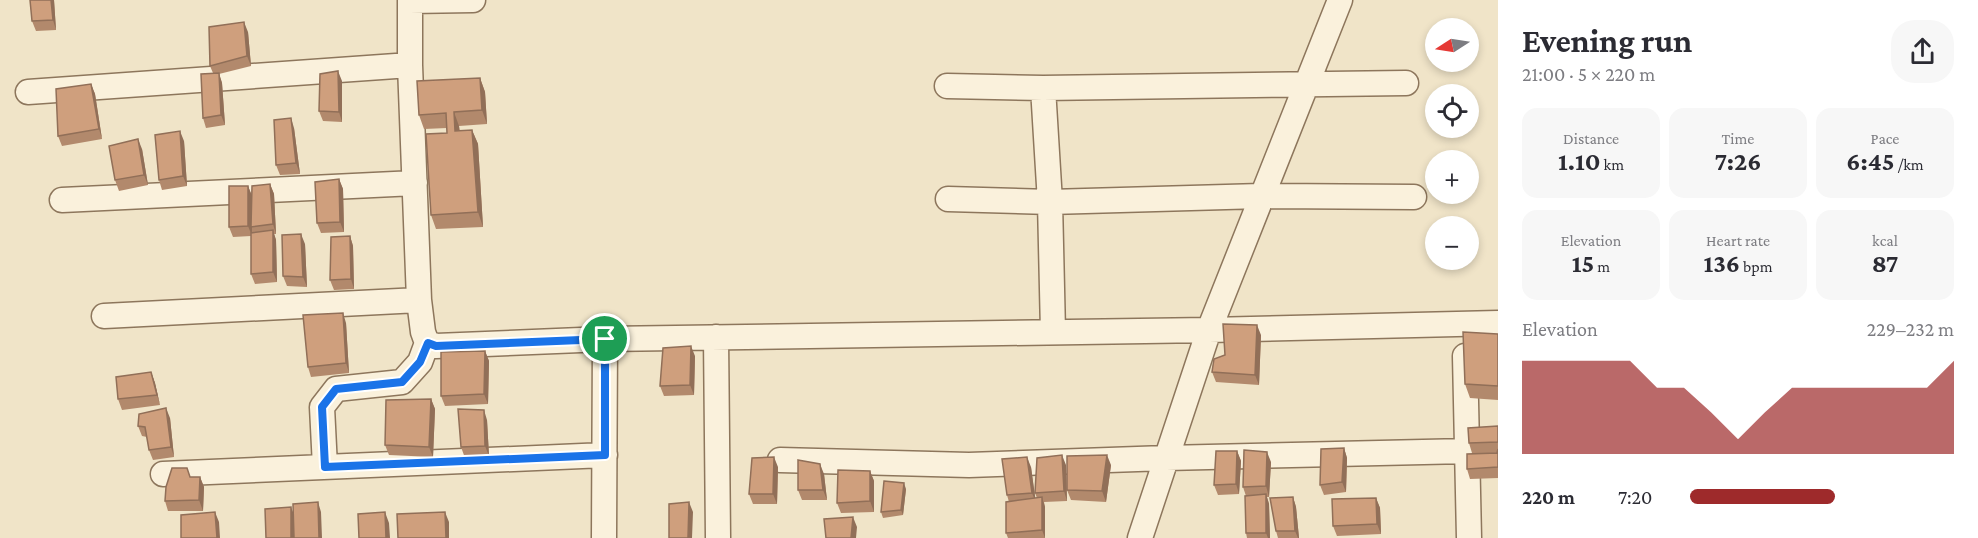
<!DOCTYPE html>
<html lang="en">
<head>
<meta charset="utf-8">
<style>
  :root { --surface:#fff; --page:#f7f7f7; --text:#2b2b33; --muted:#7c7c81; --accent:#9e2a2b }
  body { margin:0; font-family:"Crimson Pro",serif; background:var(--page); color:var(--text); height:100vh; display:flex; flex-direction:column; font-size:22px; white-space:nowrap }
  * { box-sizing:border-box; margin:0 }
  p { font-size:20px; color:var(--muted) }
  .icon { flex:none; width:33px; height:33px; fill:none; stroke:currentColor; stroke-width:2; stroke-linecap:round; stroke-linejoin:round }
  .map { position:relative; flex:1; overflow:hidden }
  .side { display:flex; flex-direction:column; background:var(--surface); width:480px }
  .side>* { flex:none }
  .needle { width:39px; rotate:258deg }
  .controls { position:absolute; left:1425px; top:18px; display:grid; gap:12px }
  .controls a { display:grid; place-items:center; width:54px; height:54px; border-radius:50%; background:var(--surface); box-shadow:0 3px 9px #0003; font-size:30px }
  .pin { position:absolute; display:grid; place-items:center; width:51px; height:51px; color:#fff; margin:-26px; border:3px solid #fff; border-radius:50%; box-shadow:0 2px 6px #0007 }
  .round { display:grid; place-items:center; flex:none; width:63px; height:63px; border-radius:24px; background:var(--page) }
  .overview { display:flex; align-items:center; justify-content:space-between; height:102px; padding:0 24px }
  h1 { font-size:33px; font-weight:700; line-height:45px }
  .figures { display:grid; grid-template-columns:repeat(3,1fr); gap:9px; height:102px; padding:6px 24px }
  .figures div { display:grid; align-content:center; border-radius:15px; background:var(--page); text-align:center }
  .figures b { font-size:26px; font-weight:700 }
  .figures small { font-size:16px; font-weight:400 }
  .figures p { font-size:16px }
  .chart { height:168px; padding:12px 24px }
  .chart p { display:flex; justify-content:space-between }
  .chart svg { width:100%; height:108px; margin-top:6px; fill:var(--accent); opacity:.7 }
  ul { padding:0 24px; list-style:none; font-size:20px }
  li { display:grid; grid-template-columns:96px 72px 1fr; align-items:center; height:45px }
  li i { height:15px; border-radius:8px; background:var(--accent) }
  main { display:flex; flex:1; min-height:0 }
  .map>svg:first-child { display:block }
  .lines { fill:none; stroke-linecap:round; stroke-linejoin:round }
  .minor-casing { stroke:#8d765c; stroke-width:27 }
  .minor { stroke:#faf1dc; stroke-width:24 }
  .wall { fill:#b2896c }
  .shaded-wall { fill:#916f58 }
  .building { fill:#cf9f7d; stroke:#916f58; stroke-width:1.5 }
  .route-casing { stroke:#fff; stroke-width:12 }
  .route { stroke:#1a73e8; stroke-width:8 }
</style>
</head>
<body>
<main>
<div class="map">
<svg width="1498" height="538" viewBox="0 0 1498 538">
  <rect width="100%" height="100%" fill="#f0e4c8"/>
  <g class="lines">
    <defs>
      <path id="minor" d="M410,0V65L419,300L423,332L427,343L436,346L605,339L1209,330L1340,0
        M410,1L473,0
        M947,86L1043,88L1406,83
        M1043,88L1050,202L1053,332
        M28,92L410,65
        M948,199L1050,202L1261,196L1414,197
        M62,200L415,183
        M104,316L419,300
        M716,337L718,538
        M1465,356L1469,538
        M780,460L969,465L1166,458L1467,451
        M325,467L322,407L336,389L402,382L420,362L427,343
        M163,474L605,455
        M604,538L605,339
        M1140,538L1209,330L1498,323"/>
    </defs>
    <use href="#minor" class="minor-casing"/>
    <use href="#minor" class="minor"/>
  </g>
  <path class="wall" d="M30,0H54L56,30L36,31L32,21Z
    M248,32L251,66L219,74L222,83L225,125L206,128L203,118L213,73L210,66Z
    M480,78L485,92L487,124L459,126L460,131L472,130L478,144L483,227L436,229L431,215L447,133V128L424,129L419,115Z
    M342,81V122L323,121L319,111Z
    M91,84L95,94L102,139L62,146L58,136Z
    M294,128L300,174L280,175L276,165Z
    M184,141L187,186L162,190L159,180Z
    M142,149L148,185L119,191L115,180Z
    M339,179L343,189L344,232L321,233L317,223Z
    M270,184L274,194L276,234H274L276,240L277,282L255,284L251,274V236L233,237L229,227L248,186L252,196V214Z
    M350,236L353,246L354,289L334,290L330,280Z
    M305,244L307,287L287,286L283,276Z
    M346,323L349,373L311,377L308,367Z
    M1498,334V400L1470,398L1465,384Z
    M1261,335L1259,385L1216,382L1212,372L1225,355Z
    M485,351L489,361L488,404L445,406L441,396Z
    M695,356L694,395L664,396L660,386Z
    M151,372L155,383L160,405L122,410L118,399Z
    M431,399L435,409L433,457L389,455L385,445Z
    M170,418L174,457L153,460L149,450L147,437L142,436L138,426Z
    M487,420L489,456L465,458L461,447Z
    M1498,426V478L1470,479L1467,469L1472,453L1469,443Z
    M1344,448L1347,458L1346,492L1324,495L1320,485Z
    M1237,451L1241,461L1239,494L1218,495L1214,485Z
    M1271,462L1269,497H1267L1269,504L1270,538H1247L1246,533V496L1243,487Z
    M1066,465L1067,501L1044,502L1045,507V538H1008L1006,533L1009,502L1007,495L1031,467L1035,498H1037L1035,493Z
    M1111,465L1106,502L1071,500L1067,490Z
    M778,467L777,504H753L749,494Z
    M870,471L874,481V512L841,513L837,503Z
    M824,474L827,500H802L798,490Z
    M191,477H200L204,487L203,511H168L165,501Z
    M906,489L903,515L883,518L881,512Z
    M1293,497L1296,507L1299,538H1278L1276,531Z
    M1376,498L1380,508L1381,534L1337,536L1333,526Z"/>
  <path class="shaded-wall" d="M51,0H54L56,30L53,20Z
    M244,22L248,32L251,66L247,56Z
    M338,71L342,81V122L339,112Z
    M219,73L222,83L225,125L221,115Z
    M480,78L485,92L487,124L482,110Z
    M91,84L95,94L102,139L99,129Z
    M454,112L459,126L460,145L455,131Z
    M291,118L294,128L300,174L296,163Z
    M472,130L478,144L483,227L478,212Z
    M180,131L184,141L187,186L183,176Z
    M138,139L142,149L148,185L144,175Z
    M339,179L343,189L344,232L340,222Z
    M270,184L274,194L276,234L273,224Z
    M248,186L252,196V236L248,226Z
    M273,230L276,240L277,282L273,272Z
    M301,234L305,244L307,287L303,277Z
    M350,236L353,246L354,289L351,279Z
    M343,313L346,323L349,373L346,363Z
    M1257,325L1261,335L1259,385L1255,375Z
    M691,346L695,356L694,395L690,385Z
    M485,351L489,361L488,404L484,394Z
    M151,372L155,383L160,405L157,395Z
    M431,399L435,409L433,457L429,447Z
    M166,408L170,418L174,457L171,447Z
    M484,410L487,420L489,456L485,446Z
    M1344,448L1347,458L1346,492L1342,482Z
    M1237,451L1241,461L1239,494L1236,484Z
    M1267,452L1271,462L1269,497L1266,486Z
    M1062,455L1066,465L1067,501L1064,491Z
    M1107,455L1111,465L1106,502L1102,491Z
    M774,457L778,467L777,504L773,494Z
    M1027,457L1031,467L1036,503L1032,493Z
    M820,464L824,474L827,500L823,490Z
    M870,471L874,481V512L870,501Z
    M200,477L204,487L203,511L199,500Z
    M904,483L906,489L903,515L901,510Z
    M1266,494L1269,504L1270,538H1268L1266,533Z
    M1042,497L1045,507V538L1042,530Z
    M1293,497L1296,507L1299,538H1298L1295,531Z
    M1376,498L1380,508L1381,534L1377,524Z
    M318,502L321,512L322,538H319Z
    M689,502L693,512L692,538H688Z
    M291,507L295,517L294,538H291Z
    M215,512L219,522L220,538H217Z
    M385,512L389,523L390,538H386Z
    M445,512L449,522V538H446Z
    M853,517L857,527L856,538H851Z"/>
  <path class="building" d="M30,0H51L53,20L32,21Z
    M244,22L247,56L210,66L209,27Z
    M338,71L339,112L319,111L320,74Z
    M219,73L221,115L203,118L201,74Z
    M480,78L482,110L454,112L455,131L472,130L478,212L431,215L426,134L447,133L446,113L419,115L417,81Z
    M91,84L99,129L58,136L56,89Z
    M291,118L296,163L276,165L274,120Z
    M180,131L183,176L159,180L155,135Z
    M138,139L144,175L115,180L109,146Z
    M339,179L340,222L317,223L315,182Z
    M270,184L273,224L251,227L252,186Z
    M229,186H248V226L229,227Z
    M273,230V272L251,274V233Z
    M301,234L303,277L283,276L282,235Z
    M350,236L351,279L330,280L331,237Z
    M343,313L346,363L308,367L303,315Z
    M1223,324L1257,325L1255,375L1212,372L1214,359L1225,355Z
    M1463,332L1498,334V386L1465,384Z
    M691,346L690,385L660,386L663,348Z
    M485,351L484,394L441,396V352Z
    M151,372L157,395L118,399L116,377Z
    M431,399L429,447L385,445L386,400Z
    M166,408L171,447L149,450L145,427L138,426L139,414Z
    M458,409L484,410L485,446L461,447Z
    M1498,426V442L1469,443L1468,428Z
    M1344,448L1342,482L1320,485L1321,449Z
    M1498,449V467L1467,469V454L1497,453Z
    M1244,450L1267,452L1266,486L1243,487Z
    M1216,451H1237L1236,484L1214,485Z
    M1062,455L1064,491L1035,493L1037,458Z
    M1107,455L1102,491L1067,490V456Z
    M774,457L773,494H749L752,458Z
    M1027,457L1032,493L1007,495L1002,459Z
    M798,460L820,464L823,490H798Z
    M172,468H187L190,477H200L199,500L165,501L166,487Z
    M838,470L870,471V501L837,503Z
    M884,481L904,483L901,510L881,512Z
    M1266,494V533H1246L1245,496Z
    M1042,497V530L1006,533V502Z
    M1293,497L1295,531H1276L1270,498Z
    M1376,498L1377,524L1333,526L1332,499Z
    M318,502L319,538H294L293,504Z
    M689,502L688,538H669V504Z
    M291,507V538H266L265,509Z
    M215,512L217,538H181V515Z
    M385,512L386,538H359L358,514Z
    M445,512L446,538H398L397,514Z
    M853,517L851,538H826L824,519Z"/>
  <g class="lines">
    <defs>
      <path id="route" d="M605,339V455L325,467L322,407L336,389L402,382L420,362L428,343L436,346Z"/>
    </defs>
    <use href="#route" class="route-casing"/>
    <use href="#route" class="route"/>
  </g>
</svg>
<div class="controls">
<a><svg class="needle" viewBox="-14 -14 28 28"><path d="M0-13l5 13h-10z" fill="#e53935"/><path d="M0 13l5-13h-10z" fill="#7c7c81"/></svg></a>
<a><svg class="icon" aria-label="locate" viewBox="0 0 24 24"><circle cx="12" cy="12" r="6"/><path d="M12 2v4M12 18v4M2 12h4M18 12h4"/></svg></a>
<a>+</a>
<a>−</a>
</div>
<div class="pin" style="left:605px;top:339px;background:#1e9e55"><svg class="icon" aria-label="arrive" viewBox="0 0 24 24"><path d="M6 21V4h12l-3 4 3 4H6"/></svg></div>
</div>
<section class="side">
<div class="overview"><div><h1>Evening run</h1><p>21:00 · 5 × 220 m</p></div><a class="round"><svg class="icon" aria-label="share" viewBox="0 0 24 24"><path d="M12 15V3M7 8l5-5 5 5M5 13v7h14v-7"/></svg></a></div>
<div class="figures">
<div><p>Distance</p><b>1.10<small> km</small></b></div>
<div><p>Time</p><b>7:26</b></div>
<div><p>Pace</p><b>6:45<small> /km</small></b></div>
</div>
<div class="figures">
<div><p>Elevation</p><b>15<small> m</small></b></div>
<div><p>Heart rate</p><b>136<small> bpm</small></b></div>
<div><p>kcal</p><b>87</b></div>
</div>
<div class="chart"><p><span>Elevation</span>229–232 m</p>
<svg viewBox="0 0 160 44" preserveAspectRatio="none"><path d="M0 44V6L10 6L20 6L30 6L40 6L50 17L60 17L70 27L80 38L90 27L100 17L110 17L120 17L130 17L140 17L150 17L160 6V44z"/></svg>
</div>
<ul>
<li><b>220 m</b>7:20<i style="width:55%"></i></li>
</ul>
</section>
</main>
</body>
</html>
